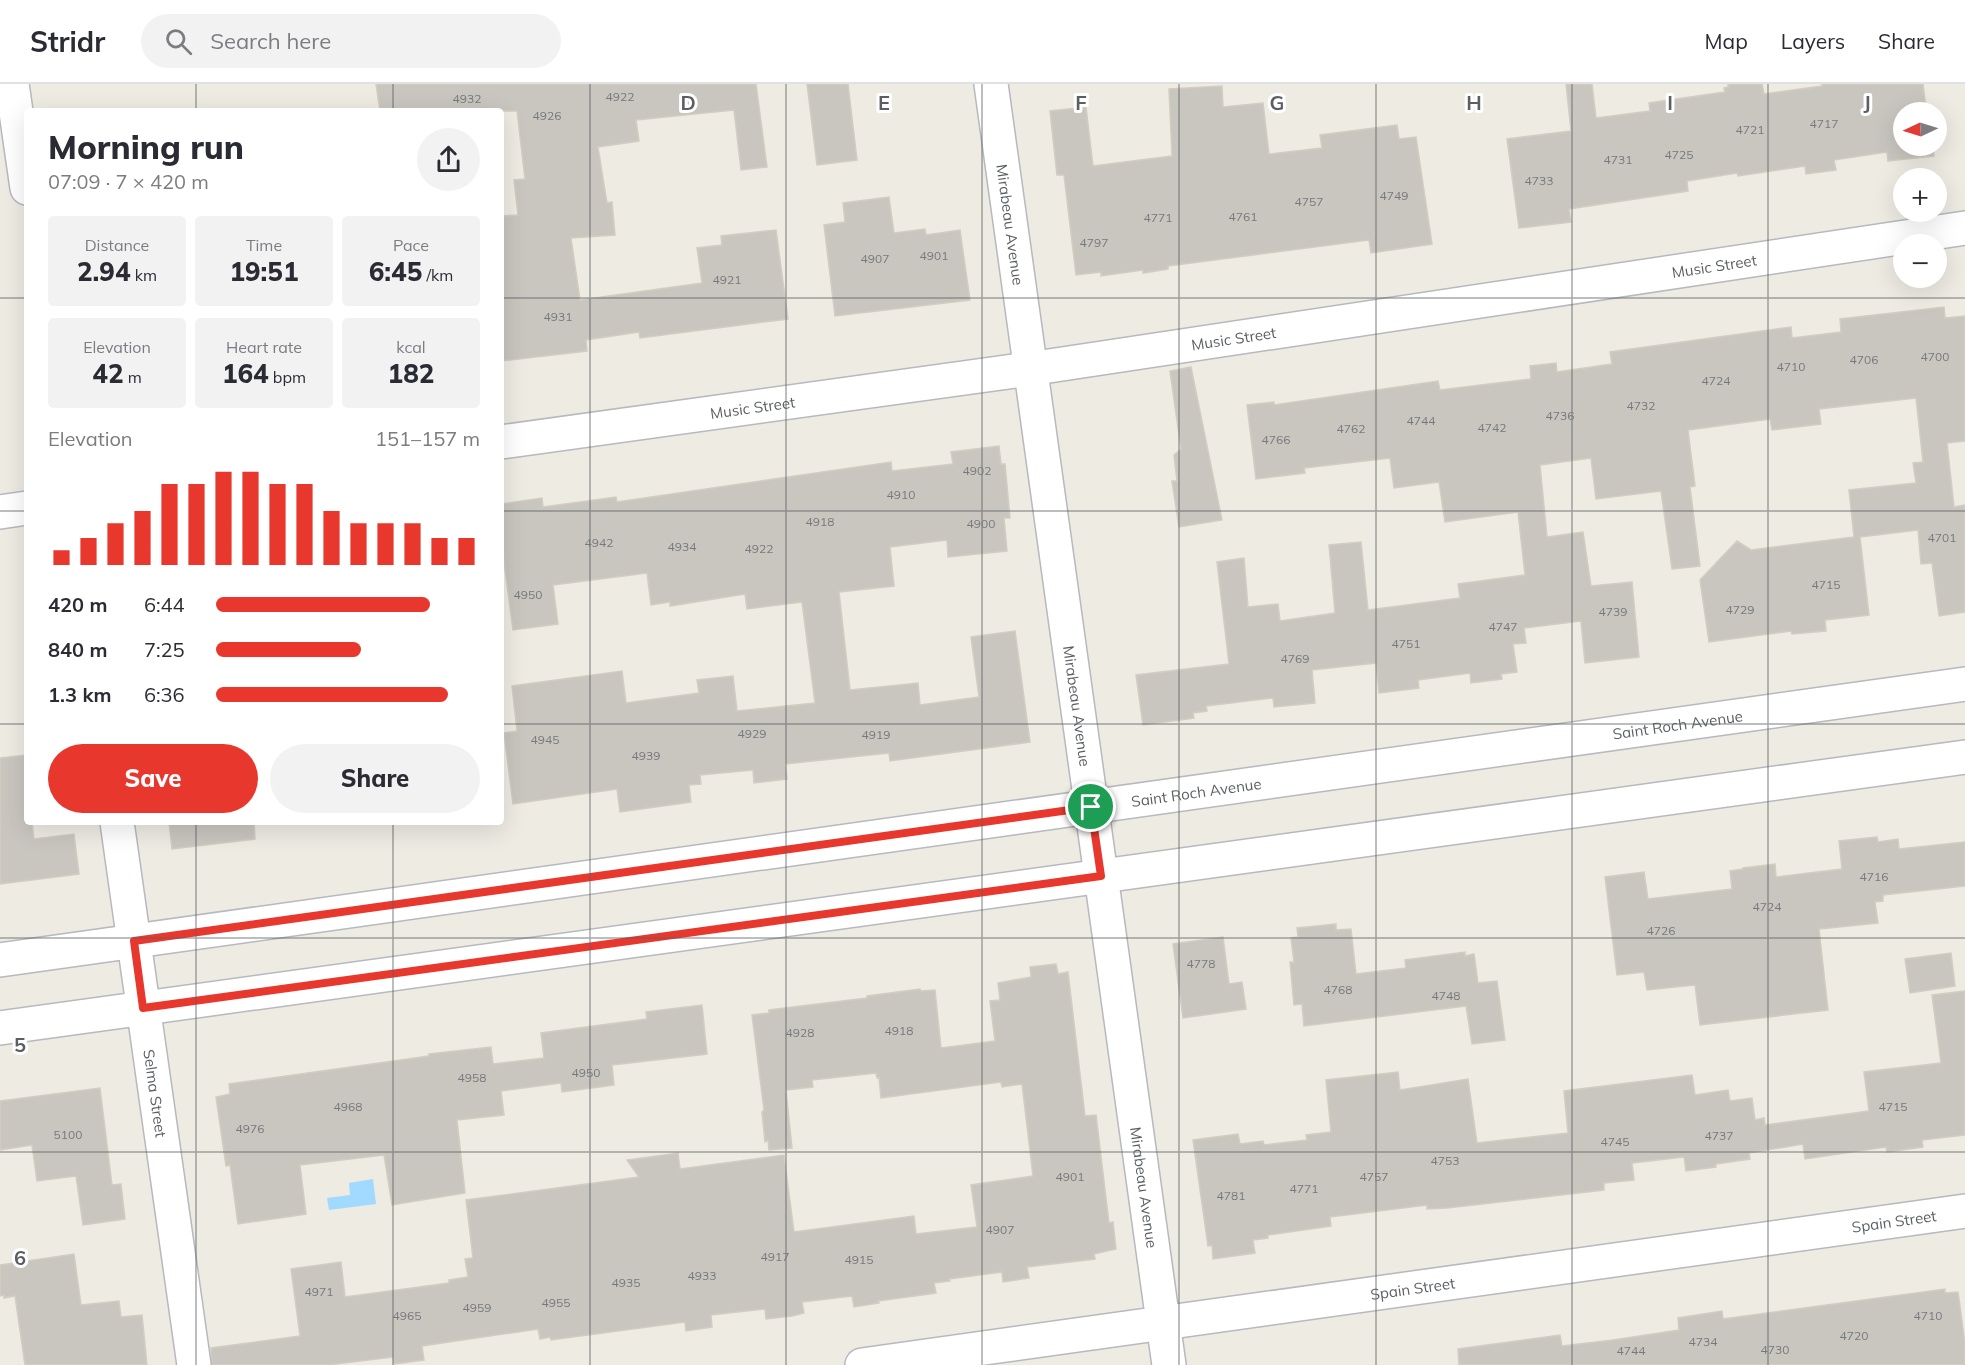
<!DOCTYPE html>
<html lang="en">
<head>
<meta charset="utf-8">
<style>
  :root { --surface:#fff; --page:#f2f2f3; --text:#2b2b33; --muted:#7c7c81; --line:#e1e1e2; --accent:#e8382e }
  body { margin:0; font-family:Mulish,sans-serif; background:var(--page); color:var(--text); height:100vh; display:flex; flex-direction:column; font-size:22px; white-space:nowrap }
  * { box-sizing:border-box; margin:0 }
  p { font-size:20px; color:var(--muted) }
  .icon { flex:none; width:33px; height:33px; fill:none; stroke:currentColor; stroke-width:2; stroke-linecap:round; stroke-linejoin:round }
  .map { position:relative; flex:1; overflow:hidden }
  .details { position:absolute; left:24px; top:24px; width:480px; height:717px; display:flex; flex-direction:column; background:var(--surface); border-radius:6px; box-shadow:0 6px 24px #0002 }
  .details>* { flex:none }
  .needle { width:39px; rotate:266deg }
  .controls { position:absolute; left:1893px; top:18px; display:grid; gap:12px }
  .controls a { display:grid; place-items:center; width:54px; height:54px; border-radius:50%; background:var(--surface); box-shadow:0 6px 24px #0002; font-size:30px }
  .pin { position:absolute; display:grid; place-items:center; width:51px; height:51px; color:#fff; margin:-26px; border:3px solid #fff; border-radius:50%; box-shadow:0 2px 6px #0007 }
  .round { display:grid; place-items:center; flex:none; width:63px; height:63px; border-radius:32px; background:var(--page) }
  .headline { display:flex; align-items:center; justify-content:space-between; height:102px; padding:0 24px }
  h1 { font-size:33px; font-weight:800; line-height:45px }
  .stats { display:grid; grid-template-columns:repeat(3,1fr); gap:9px; height:102px; padding:6px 24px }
  .stats div { display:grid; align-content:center; border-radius:6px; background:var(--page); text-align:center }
  .stats b { font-size:26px; font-weight:800 }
  .stats small { font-size:16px; font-weight:400 }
  .stats p { font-size:16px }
  .chart { height:168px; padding:12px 24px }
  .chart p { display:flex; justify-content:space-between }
  .chart svg { width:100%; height:108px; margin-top:6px; stroke:var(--accent); stroke-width:6 }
  .button { display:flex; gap:12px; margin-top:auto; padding:12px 24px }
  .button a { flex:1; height:69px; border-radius:36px; background:var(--accent); color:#fff; font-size:24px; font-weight:800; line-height:69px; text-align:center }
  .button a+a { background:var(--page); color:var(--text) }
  ul { padding:0 24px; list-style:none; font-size:20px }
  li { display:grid; grid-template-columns:96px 72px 1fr; align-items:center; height:45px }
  li i { height:15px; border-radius:8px; background:var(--accent) }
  header { display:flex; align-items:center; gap:36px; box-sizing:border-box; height:84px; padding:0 30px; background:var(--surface); border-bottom:2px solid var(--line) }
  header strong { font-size:28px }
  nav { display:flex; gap:33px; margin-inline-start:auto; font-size:21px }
  .search { width:420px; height:54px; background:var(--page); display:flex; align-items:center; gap:15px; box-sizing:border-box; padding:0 21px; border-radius:33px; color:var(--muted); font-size:22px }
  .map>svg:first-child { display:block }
  .water { fill:#a2d9ff }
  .building { fill:#c9c6c0; stroke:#d3cdc1; stroke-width:1.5 }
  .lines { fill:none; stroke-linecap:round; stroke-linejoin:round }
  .minor-casing { stroke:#b6b9bd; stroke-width:36 }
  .minor { stroke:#fff; stroke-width:33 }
  .route-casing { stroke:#fff; stroke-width:12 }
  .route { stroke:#e8382e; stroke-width:8 }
  .grid { fill:none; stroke:#5b5f64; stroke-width:1.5; stroke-opacity:0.55 }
  .labels { text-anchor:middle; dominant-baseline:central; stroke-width:6; stroke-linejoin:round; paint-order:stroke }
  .number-label { font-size:12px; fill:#76797b }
  .street-label { font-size:15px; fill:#5b5f64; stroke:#fff }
  .grid-label { font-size:20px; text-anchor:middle; font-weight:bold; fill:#5b5f64; stroke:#fff; stroke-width:6; stroke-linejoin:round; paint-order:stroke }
</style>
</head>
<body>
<header>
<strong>Stridr</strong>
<div class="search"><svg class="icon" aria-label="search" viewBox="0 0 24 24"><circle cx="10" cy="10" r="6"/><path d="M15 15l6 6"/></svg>Search here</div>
<nav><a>Map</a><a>Layers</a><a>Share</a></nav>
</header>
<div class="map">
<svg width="1965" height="1281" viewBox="0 0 1965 1281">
  <rect width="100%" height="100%" fill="#eeebe3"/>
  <path class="water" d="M373,1095L376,1120L329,1126L327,1114L350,1111L349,1099Z"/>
  <path class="building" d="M376,0H756L767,83L741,86L734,26L636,36L639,57L598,63L607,119L612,118L615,151L571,154L580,216L702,199L697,164L722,161L721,152L776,146L788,235L640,254L639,248L586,256L587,267L501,277V132L518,131L514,96L525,95L517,27H380Z
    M807,0H848L857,76L817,81Z
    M1566,0H1592L1596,34L1650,27L1649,19L1725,8L1724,4L1728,3V0H1762L1764,10L1822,2V0H1923L1926,24L1928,23L1929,28H1904V62H1933L1934,72L1888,77L1887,68L1834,76L1836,86L1806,90L1805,82L1738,92L1737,89L1687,97L1688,107L1569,125L1571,138L1519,144L1507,55L1571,47Z
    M1222,2L1223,23L1263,19L1269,70L1322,64L1320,51L1397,41L1399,55L1416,53L1432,160L1371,169L1369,156L1168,182V185L1143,189V186L1101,192V188L1076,191L1064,91H1057L1050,27L1086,23L1093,82L1172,72L1169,5Z
    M889,113L894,149L925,145L926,151L960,146L970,216L835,232L824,141L845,138L843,119Z
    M1944,223L1945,234L1965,232V357L1947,359L1954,423L1965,421V528L1939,532L1932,479L1921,480L1918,446L1860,453L1869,531L1825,536L1826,547L1792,550L1791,547L1709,558L1700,496L1737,457L1751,466L1854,453L1849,406L1916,399L1913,379L1923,378L1916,314L1819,325L1821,340L1772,346L1770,335L1688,346L1695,402L1690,403L1700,482L1672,485L1661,407L1596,415L1591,374L1540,381L1547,453L1583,448L1591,502L1632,498L1639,573L1585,579L1581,537L1524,544L1526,559L1513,560L1517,588L1501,590L1502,595L1471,599L1470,589L1418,596L1419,604L1379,609L1376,579L1312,586L1315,619L1274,623L1273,614L1206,622L1207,627L1193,629L1194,634L1143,641L1136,591L1229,580L1217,478L1244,474L1248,523L1278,520L1280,537L1335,529L1329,461L1361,458L1368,526L1460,514L1458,500L1525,491L1518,428L1445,438L1439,398L1394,404L1390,374L1304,384L1305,389L1256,395L1247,321L1274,318V321L1438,297L1440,306L1531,295L1530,282L1556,279L1557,288L1612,280L1610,268L1791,243L1792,254L1841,248L1840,235Z
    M1191,283L1222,436L1179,443L1172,397H1177L1174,371L1181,365L1170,287Z
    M999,362L1001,380H1005L1010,434H1004L1007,467L948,473L947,456L890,463L894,502L839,508L850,606L918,599L920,621L979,613L971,553L1015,547L1030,658L890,677L889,669L785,680L787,695L754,699L753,686L700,691L701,700L689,701L691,718L620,728L617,705L513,720L504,649L517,647L512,602L622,587L626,619L699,609L697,596L733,592L737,627L815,619L802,518L747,525L745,510L670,522V518L651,521L647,489L553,501L558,540L513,546L501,455V420L542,414L543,423L616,413L617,418L891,378L892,387L953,380L951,368Z
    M27,671V738H32L34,755L74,750L79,790L0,800V674Z
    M169,738H254L255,755L172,765Z
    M1877,753L1878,758L1898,755L1899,765L1965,758V802L1883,811V817L1875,818L1878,839L1819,845L1828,926L1700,941L1695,901L1647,906L1644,888L1617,891L1605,793L1644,788L1648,815L1732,805L1730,787L1743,785V784L1775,780L1776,793L1842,785L1839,757Z
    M1336,840V846L1351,845L1356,890L1406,884L1405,876L1465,868V872L1474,870L1478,899L1497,897L1505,956L1472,960L1466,922L1304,942L1302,920L1294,921L1290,878H1294L1291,854L1298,853L1297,844Z
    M1223,853L1229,900L1242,898L1246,925L1183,934L1173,860Z
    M1951,869L1955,902L1910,909L1905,875Z
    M1056,880L1058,890L1068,888L1085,1032L1096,1031L1109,1139L1113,1138L1116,1165L1094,1170L1095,1175L1027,1183L1029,1194L1003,1198L1002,1188L949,1195L950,1197L934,1199L936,1209L878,1217L879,1219L854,1223L852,1212L802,1218L804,1229L792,1232L766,1235L765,1225L711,1231L712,1243L686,1247L685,1238L551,1256L550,1253L540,1255L538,1245L422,1262L424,1276L394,1280L393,1273L328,1281H212L211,1264L300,1252L291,1185L341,1178L345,1213L449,1199V1196L468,1193L465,1175L473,1174L466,1116L639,1093L627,1076L678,1069L680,1085L784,1071L794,1148L914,1132L916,1150L977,1143L971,1101L1033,1092L1022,1000L1002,1003L1001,998L881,1014L879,994H877L876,989L812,996L813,1003L786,1006L792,1064L769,1066L768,1056L765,1058L762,1028L764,1026L752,931L769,929V926L867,914V912L920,905L921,907L935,906L941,964L995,957L990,917L1000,916L998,899L1031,893L1030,883Z
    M1965,907V1051L1922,1056L1923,1063L1887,1068L1886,1063L1805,1075L1803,1060L1749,1069L1750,1075L1716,1080V1083L1686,1087L1684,1073L1632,1079L1634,1096L1604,1099V1106L1447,1124L1427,1125V1121L1330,1133L1331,1142L1268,1151V1154L1253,1156L1255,1169L1213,1175L1212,1161L1208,1162L1193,1056L1238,1050L1240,1060L1263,1057L1264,1061L1307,1056L1306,1051L1331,1048L1326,996L1398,988L1400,1006L1468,995L1477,1059L1568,1049L1564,1007L1692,991L1695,1011L1728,1006L1730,1017L1752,1014L1755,1036L1764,1034L1765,1041L1869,1027L1864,988L1941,979L1932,911Z
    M702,921L707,970L612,981L614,1001L562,1008L561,999L501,1007L504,1031L457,1036L465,1109L392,1121L384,1071L300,1081L306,1130L238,1140L230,1081L226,1082L216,1013L230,1010L229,1000L429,972V970L491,963L493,980L544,974L541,949L647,935L646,928Z
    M100,1004L112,1101L121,1100L125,1135L83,1141L76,1092L37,1097L32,1061L0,1066V1017Z
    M74,1170L81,1221L119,1217L121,1233L142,1231L147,1281H25L15,1212L4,1214V1211L0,1212V1181Z
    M1945,1205V1209L1958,1208L1965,1259V1281H1459L1458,1265L1560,1251L1562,1262L1613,1256L1679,1246L1678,1234L1722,1227L1723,1235Z"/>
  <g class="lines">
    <defs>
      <g id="minor">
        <path d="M12,0L27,104"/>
        <path id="s1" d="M991,0L1169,1281"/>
        <path id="s2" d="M501,358L1029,285L1965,144"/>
        <path d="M0,428L27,424"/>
        <path id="s3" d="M117,738L194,1281"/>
        <path id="s4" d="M0,876L1965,600"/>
        <path d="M0,944L1965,673"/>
        <path id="s5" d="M862,1281L1965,1127"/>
      </g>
    </defs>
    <use href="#minor" class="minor-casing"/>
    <use href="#minor" class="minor"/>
  </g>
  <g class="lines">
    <defs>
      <path id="route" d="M1091,723L1101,792L143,924L134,857Z"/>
    </defs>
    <use href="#route" class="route-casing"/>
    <use href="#route" class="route"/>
  </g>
  <path class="grid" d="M196,0V27M393,0V27M590,0V1281M786,0V1281M982,0V1281M1179,0V1281M1376,0V1281M1572,0V1281M1768,0V1281M0,214H27M501,214H1965M0,427H27M501,427H1965M0,640H27M501,640H1965M196,738V1281M393,738V1281M0,854H1965M0,1068H1965"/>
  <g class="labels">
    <g class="number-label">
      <text x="620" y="12">4922</text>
      <text x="467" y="14">4932</text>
      <text x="547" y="31">4926</text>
      <text x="1824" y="39">4717</text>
      <text x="1750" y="45">4721</text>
      <text x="1679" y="70">4725</text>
      <text x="1618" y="75">4731</text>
      <text x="1539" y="96">4733</text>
      <text x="1394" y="111">4749</text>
      <text x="1309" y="117">4757</text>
      <text x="1243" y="132">4761</text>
      <text x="1158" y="133">4771</text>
      <text x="1094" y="158">4797</text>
      <text x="934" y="171">4901</text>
      <text x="875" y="174">4907</text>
      <text x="727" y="195">4921</text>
      <text x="558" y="232">4931</text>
      <text x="1935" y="272">4700</text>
      <text x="1864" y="275">4706</text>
      <text x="1791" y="282">4710</text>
      <text x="1716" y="296">4724</text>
      <text x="1641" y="321">4732</text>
      <text x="1560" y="331">4736</text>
      <text x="1421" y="336">4744</text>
      <text x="1492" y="343">4742</text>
      <text x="1351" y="344">4762</text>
      <text x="1276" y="355">4766</text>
      <text x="977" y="386">4902</text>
      <text x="901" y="410">4910</text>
      <text x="820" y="437">4918</text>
      <text x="981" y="439">4900</text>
      <text x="1942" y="453">4701</text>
      <text x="599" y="458">4942</text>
      <text x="682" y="462">4934</text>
      <text x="759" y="464">4922</text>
      <text x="1826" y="500">4715</text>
      <text x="528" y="510">4950</text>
      <text x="1740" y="525">4729</text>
      <text x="1613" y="527">4739</text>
      <text x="1503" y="542">4747</text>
      <text x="1406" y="559">4751</text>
      <text x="1295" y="574">4769</text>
      <text x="752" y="649">4929</text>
      <text x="876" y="650">4919</text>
      <text x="545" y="655">4945</text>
      <text x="646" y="671">4939</text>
      <text x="1874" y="792">4716</text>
      <text x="1767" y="822">4724</text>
      <text x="1661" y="846">4726</text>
      <text x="1201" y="879">4778</text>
      <text x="1338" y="905">4768</text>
      <text x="1446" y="911">4748</text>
      <text x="899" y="946">4918</text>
      <text x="800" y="948">4928</text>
      <text x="586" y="988">4950</text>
      <text x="472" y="993">4958</text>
      <text x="348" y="1022">4968</text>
      <text x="1893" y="1022">4715</text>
      <text x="250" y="1044">4976</text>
      <text x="68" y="1050">5100</text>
      <text x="1719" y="1051">4737</text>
      <text x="1615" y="1057">4745</text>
      <text x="1445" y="1076">4753</text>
      <text x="1070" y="1092">4901</text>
      <text x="1374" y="1092">4757</text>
      <text x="1304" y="1104">4771</text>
      <text x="1231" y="1111">4781</text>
      <text x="1000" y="1145">4907</text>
      <text x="775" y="1172">4917</text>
      <text x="859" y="1175">4915</text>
      <text x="702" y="1191">4933</text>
      <text x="626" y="1198">4935</text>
      <text x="319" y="1207">4971</text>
      <text x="556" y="1218">4955</text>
      <text x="477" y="1223">4959</text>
      <text x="407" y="1231">4965</text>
      <text x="1928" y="1231">4710</text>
      <text x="1854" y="1251">4720</text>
      <text x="1703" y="1257">4734</text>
      <text x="1775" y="1265">4730</text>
      <text x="1631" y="1266">4744</text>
    </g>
    <g class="street-label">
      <text stroke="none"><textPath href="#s1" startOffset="142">Mirabeau Avenue</textPath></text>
      <text stroke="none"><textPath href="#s2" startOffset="1226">Music Street</textPath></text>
      <text stroke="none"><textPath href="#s2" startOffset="740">Music Street</textPath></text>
      <text stroke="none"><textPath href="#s2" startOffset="254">Music Street</textPath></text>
      <text stroke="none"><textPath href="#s1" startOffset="628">Mirabeau Avenue</textPath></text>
      <text stroke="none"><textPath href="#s4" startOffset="1694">Saint Roch Avenue</textPath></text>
      <text stroke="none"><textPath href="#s4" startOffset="1208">Saint Roch Avenue</textPath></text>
      <text stroke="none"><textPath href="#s3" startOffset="274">Selma Street</textPath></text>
      <text stroke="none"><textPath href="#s1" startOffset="1114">Mirabeau Avenue</textPath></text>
      <text stroke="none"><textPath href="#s5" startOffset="1042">Spain Street</textPath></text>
      <text stroke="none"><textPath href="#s5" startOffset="556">Spain Street</textPath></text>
    </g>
  </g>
  <g class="grid-label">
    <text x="688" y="26">D</text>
    <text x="884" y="26">E</text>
    <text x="1081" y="26">F</text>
    <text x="1277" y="26">G</text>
    <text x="1474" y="26">H</text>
    <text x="1670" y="26">I</text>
    <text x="1867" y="26">J</text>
    <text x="20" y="968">5</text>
    <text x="20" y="1181">6</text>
  </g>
</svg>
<div class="controls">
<a><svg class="needle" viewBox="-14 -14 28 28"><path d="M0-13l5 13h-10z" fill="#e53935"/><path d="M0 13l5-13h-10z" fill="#7c7c81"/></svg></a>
<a>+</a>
<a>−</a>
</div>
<div class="pin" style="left:1091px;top:723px;background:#1e9e55"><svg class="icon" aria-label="arrive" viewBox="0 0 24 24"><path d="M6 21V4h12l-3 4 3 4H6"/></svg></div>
<section class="details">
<div class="headline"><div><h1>Morning run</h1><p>07:09 · 7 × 420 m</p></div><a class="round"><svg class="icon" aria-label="share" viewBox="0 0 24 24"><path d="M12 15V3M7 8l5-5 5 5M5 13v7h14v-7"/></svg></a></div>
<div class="stats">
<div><p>Distance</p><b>2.94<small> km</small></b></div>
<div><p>Time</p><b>19:51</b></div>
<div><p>Pace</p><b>6:45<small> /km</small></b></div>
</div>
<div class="stats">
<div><p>Elevation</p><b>42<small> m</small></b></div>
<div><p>Heart rate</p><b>164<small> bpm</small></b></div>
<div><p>kcal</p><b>182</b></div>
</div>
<div class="chart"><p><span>Elevation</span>151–157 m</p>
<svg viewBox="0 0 160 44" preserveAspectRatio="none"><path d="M5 44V38M15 44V33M25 44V27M35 44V22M45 44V11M55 44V11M65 44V6M75 44V6M85 44V11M95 44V11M105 44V22M115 44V27M125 44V27M135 44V27M145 44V33M155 44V33"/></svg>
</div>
<ul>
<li><b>420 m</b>6:44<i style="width:81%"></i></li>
<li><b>840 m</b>7:25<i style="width:55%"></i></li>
<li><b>1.3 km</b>6:36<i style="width:88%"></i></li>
</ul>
<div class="button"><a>Save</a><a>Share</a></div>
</section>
</div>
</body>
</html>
